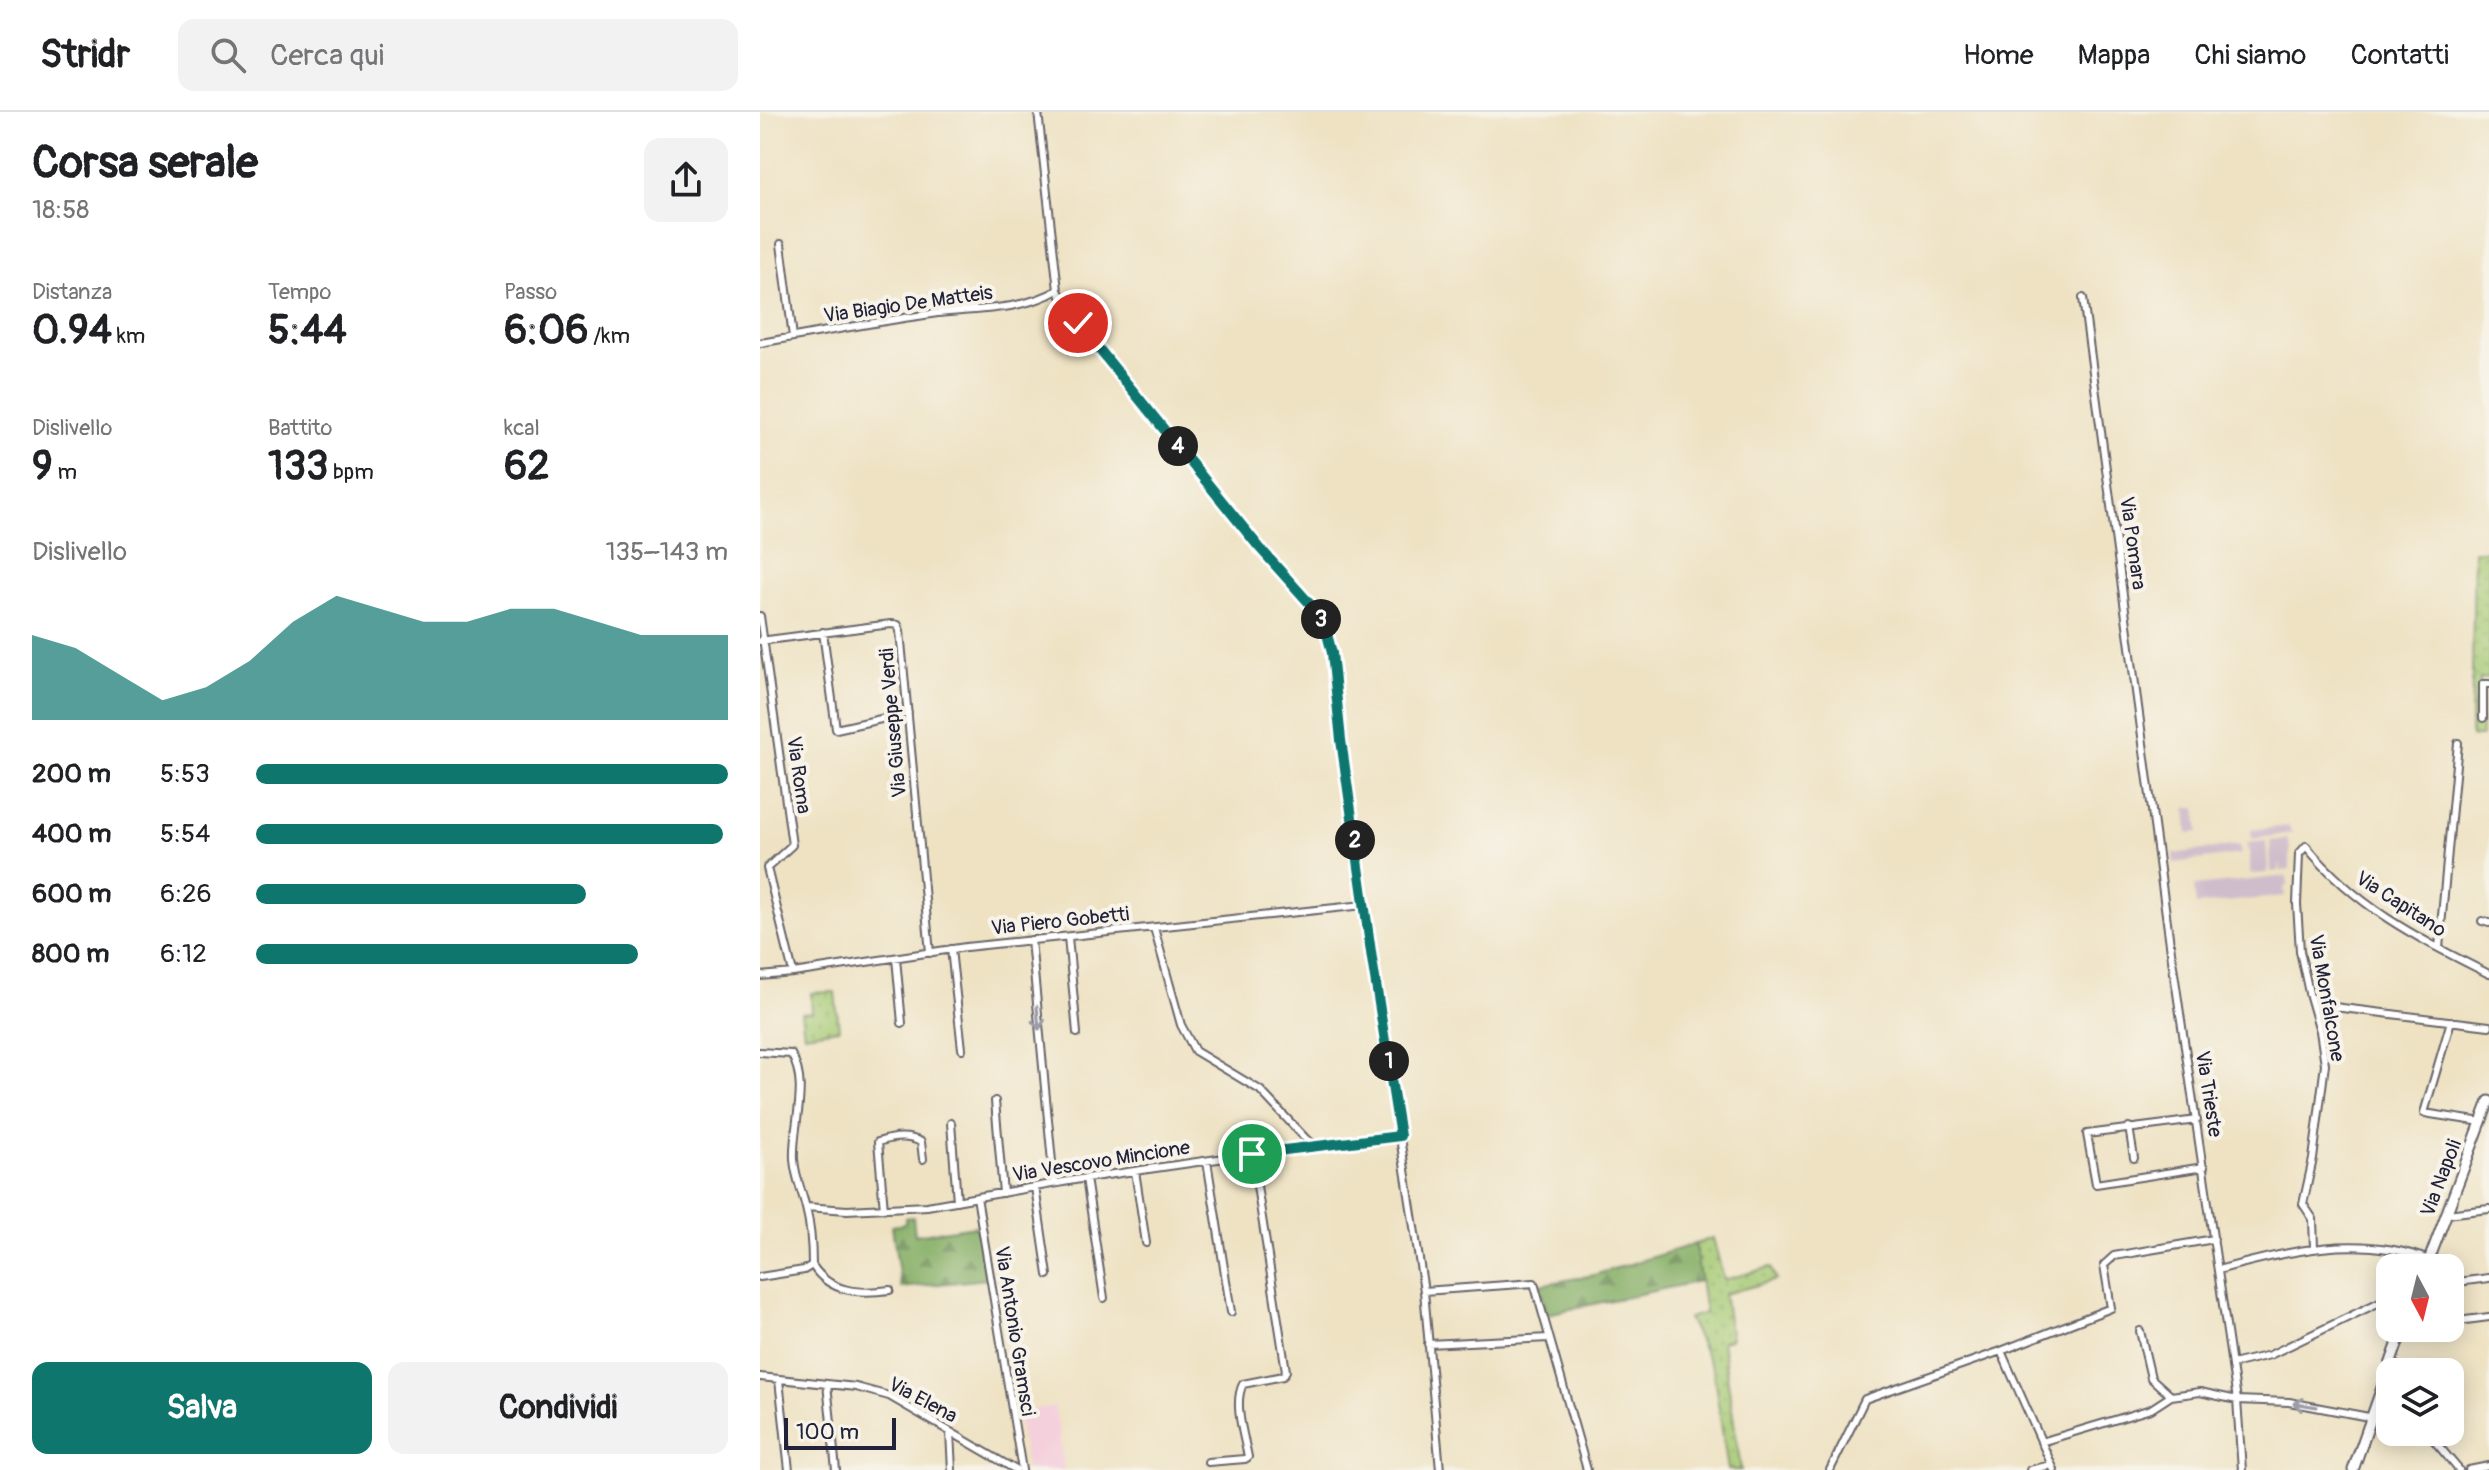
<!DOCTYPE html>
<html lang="it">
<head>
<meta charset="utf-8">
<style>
  :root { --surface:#fff; --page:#f2f2f2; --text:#202124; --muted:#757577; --line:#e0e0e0; --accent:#0f766e }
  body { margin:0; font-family:Pangolin,sans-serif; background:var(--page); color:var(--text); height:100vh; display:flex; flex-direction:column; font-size:30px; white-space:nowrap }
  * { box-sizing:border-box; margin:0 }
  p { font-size:26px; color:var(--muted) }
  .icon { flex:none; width:44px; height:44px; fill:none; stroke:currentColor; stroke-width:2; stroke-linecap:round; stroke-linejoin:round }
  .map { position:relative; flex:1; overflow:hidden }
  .sheet { display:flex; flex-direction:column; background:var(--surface); width:760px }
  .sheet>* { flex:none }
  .needle { width:52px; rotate:173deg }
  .controls { position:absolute; left:1616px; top:1142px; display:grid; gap:16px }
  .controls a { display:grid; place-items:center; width:88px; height:88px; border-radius:16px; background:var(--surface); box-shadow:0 4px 20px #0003; font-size:40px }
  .scale { position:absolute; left:24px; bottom:20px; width:112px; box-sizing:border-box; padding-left:8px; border:4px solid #22223b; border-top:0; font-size:22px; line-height:28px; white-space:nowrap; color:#22223b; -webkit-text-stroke:6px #f7f3e8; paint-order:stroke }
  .pin { position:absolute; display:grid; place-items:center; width:68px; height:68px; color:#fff; margin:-34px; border:4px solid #fff; border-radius:50%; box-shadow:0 2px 8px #0007 }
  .km { position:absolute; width:40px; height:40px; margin:-20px; border-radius:50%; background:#222; color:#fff; font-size:22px; line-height:40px; text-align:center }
  .round { display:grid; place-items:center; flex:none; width:84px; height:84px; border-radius:16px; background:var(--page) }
  .headline { display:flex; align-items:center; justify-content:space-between; height:136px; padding:0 32px }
  h1 { font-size:44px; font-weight:700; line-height:60px }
  .figures { display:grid; grid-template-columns:repeat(3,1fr); gap:12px; height:136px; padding:8px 32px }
  .figures div { display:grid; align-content:center }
  .figures b { font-size:40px; font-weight:700 }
  .figures small { font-size:22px; font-weight:400 }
  .figures p { font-size:22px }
  .chart { height:224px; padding:16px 32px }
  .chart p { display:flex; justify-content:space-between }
  .chart svg { width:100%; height:144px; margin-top:8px; fill:var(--accent); opacity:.7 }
  .primary-button { display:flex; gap:16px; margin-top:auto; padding:16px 32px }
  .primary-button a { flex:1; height:92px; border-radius:16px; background:var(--accent); color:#fff; font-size:32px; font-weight:700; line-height:92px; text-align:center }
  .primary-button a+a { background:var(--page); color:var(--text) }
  ul { padding:0 32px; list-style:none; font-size:26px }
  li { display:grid; grid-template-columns:128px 96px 1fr; align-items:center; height:60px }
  li i { height:20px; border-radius:10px; background:var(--accent) }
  header { display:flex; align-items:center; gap:48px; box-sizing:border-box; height:112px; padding:0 40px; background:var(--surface); border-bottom:2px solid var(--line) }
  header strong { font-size:38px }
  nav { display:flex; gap:44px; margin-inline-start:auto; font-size:28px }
  .search { width:560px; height:72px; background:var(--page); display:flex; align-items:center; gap:20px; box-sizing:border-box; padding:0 28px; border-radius:16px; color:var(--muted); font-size:30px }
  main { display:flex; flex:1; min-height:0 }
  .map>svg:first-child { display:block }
  .built { fill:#f4cfdc }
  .industrial { fill:#d0bdcc }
  .grass { fill:url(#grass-dots); stroke:#637656; stroke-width:2 }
  .forest { fill:url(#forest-firs); stroke:#526850; stroke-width:2 }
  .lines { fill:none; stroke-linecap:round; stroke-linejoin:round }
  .street-casing { stroke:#69656b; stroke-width:10 }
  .secondary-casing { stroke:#69656b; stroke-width:13 }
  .street { stroke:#fff; stroke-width:6 }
  .secondary { stroke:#fff; stroke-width:9 }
  .oneway { stroke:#9c9ca7 }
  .route-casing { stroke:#fff; stroke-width:16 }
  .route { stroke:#0f766e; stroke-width:10 }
  .labels { text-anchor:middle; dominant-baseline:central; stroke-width:8; stroke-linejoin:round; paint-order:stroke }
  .street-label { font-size:20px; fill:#22223b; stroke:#f7f3e8 }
</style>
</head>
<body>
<header>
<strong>Stridr</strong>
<div class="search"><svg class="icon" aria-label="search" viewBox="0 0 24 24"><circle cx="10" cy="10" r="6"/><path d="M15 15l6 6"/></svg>Cerca qui</div>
<nav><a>Home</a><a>Mappa</a><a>Chi siamo</a><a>Contatti</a></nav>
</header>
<main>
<section class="sheet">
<div class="headline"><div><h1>Corsa serale</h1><p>18:58</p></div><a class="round"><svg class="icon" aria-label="share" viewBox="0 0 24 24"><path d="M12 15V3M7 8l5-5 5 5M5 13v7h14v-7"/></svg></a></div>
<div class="figures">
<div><p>Distanza</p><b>0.94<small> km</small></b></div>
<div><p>Tempo</p><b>5:44</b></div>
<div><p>Passo</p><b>6:06<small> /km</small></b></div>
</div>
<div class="figures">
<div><p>Dislivello</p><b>9<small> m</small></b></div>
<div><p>Battito</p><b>133<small> bpm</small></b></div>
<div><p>kcal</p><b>62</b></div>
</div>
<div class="chart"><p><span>Dislivello</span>135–143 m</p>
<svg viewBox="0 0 160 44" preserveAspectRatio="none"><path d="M0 44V18L10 22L20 30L30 38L40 34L50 26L60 14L70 6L80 10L90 14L100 14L110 10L120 10L130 14L140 18L150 18L160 18V44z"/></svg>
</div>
<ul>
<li><b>200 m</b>5:53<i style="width:100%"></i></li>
<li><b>400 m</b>5:54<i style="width:99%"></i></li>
<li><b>600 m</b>6:26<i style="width:70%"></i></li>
<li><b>800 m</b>6:12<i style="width:81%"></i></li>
</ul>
<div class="primary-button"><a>Salva</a><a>Condividi</a></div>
</section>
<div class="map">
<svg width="1729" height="1358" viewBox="0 0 1729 1358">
  <defs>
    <pattern id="grass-dots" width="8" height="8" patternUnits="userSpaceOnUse" patternTransform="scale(2)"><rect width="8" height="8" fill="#a4c972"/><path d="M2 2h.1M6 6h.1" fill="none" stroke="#8dac64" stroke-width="1.8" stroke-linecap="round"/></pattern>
    <pattern id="forest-firs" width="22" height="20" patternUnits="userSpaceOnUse" patternTransform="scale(2)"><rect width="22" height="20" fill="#83ad64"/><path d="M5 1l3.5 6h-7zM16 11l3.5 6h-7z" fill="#6b8c54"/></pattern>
  </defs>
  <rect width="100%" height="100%" fill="#f7f3e8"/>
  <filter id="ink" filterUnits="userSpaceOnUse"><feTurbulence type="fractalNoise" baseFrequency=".0125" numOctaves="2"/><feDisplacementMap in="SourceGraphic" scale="16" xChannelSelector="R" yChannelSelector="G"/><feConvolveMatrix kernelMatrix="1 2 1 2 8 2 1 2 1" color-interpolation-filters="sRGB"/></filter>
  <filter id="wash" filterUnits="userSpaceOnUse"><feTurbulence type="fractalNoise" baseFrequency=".006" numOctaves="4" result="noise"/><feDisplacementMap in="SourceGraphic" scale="32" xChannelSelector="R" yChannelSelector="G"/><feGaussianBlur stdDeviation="1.8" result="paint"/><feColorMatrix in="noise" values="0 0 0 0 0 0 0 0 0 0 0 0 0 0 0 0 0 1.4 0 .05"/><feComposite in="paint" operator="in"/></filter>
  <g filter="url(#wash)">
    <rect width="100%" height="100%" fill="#eee2c3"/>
    <path class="built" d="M295,1294L304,1358H267L257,1300Z"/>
    <path class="industrial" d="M1436,695L1439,720L1428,721L1426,696Z
      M1528,714L1532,721L1492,727L1491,718Z
      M1527,727L1530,736V758L1521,759L1520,749L1519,759L1511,760L1510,729Z
      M1506,729L1508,761L1490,762V741L1487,731Z
      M1479,733L1481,742L1414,751L1413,742Z
      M1527,764L1528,774L1524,775L1525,784L1436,793L1434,774Z"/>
    <path class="grass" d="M1714,439H1729V566L1720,567L1721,625H1711Z
      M75,880L79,917L44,922L41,901L52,900L51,881Z
      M953,1126L964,1168L1011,1155L1016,1168L964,1182L971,1227L962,1229L981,1358H968L953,1257L928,1206L945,1201L935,1132Z"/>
    <path class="forest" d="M153,1105L155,1123L216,1114L226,1167L141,1176L132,1114L145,1112V1106Z
      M935,1132L940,1169L787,1202L779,1173L834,1163Z"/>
  </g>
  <g filter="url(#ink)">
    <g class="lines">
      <defs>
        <path id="street" d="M278,0L298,178L305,192L499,435L559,502L567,522L572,541L581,628L612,847L664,1179L680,1358
          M21,132L33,225
          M1323,186L1412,847L1477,1288L1482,1358
          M0,231C57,221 114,210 171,202C213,196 260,200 298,178
          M0,504L32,733L7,756L33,861
          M63,520L76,617L148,601
          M0,529L131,512L138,513L140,519L170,841
          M1723,606V572H1729
          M1722,809L1729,811
          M394,816L421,913L435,939L500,978L546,1027L555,1033
          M308,825L317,921
          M271,828L294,1071
          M1679,836L1698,631
          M191,837L202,937
          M136,846L142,911
          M0,864L33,861L206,835L604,793
          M1574,895L1729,914
          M1691,909L1664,1001L1722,1010
          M0,940L31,942C50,973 32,1013 34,1047C35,1065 42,1079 46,1096C51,1115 52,1134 52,1153L44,1158L0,1165
          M235,989L243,1081
          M1437,1008L1327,1022L1336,1072L1444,1055
          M191,1011L197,1089
          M1369,1015L1374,1046
          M447,1049L471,1200
          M375,1059L386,1131
          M326,1066L344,1186
          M275,1075L288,1163
          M217,1085L262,1358
          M46,1095L87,1098L167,1094L326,1066L555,1033L640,1024
          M124,1097L118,1030C132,1025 148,1023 161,1030L163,1047
          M1687,1102L1729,1097
          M1554,1136L1553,1107L1543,1092L1553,1047L1565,952L1560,919L1549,881L1540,839L1537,792L1539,742L1546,734C1598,797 1658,826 1729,862
          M52,1153C70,1181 99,1182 130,1178
          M1458,1158C1527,1139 1600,1121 1669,1148
          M1690,1171L1729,1166
          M664,1179L774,1171L827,1358
          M1690,1210L1729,1205
          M1380,1219L1391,1266L1411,1284
          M668,1232L788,1226
          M1241,1239L1294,1358
          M1472,1252L1510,1243L1630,1185
          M0,1265L96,1275L129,1284L256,1358
          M19,1268L29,1358
          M67,1272L76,1358
          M190,1320L192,1358
          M1667,1320L1699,1358
          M1281,1330L1391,1297L1411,1284L1440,1280L1477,1288L1529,1290L1630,1309
          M448,1350L485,1347L488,1345C484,1324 473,1291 483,1272L523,1264L526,1259L492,1042
          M1070,1358L1105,1287L1241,1239L1351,1196L1344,1153L1354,1144L1454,1127
          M1270,1358L1291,1353
          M1709,1358L1729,1354"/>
        <path id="secondary" d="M1666,1156L1729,989
          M1593,1358L1643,1216"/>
      </defs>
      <use href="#street" class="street-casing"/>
      <use href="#secondary" class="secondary-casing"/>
      <use href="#street" class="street"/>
      <use href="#secondary" class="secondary"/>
    </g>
    <defs><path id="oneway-shaft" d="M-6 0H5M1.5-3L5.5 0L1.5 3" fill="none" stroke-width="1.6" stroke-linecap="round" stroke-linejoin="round" transform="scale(2)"/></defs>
    <g class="oneway">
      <use href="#oneway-shaft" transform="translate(278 906) rotate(85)"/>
      <use href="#oneway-shaft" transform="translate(1545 1293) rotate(-171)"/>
    </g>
  </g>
  <g class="lines" filter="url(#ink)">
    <defs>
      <path id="route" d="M318,211L499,435L559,502L567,522L572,541L581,628L612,847L640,1024L492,1042"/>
    </defs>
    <use href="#route" class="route-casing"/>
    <use href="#route" class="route"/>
  </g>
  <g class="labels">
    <g class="street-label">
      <text transform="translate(148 192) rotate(-8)">Via Biagio De Matteis</text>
      <text transform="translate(1373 431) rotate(82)">Via Pomara</text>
      <text transform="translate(133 611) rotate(-95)">Via Giuseppe Verdi</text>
      <text transform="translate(39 663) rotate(82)">Via Roma</text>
      <text transform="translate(1641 792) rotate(33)">Via Capitano</text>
      <text transform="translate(300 809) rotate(-6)">Via Piero Gobetti</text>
      <text transform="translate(1567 886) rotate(80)">Via Monfalcone</text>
      <text transform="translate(1449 982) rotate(81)">Via Trieste</text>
      <text transform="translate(341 1049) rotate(-9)">Via Vescovo Mincione</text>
      <text transform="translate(1681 1066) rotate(-69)">Via Napoli</text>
      <text transform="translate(255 1219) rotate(81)">Via Antonio Gramsci</text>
      <text transform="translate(163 1288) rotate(28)">Via Elena</text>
    </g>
  </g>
</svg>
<div class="controls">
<a><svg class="needle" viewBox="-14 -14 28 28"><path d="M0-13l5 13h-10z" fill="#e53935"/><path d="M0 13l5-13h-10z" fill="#757577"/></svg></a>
<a><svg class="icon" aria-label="layers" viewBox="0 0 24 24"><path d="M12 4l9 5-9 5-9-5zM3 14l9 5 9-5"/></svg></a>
</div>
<div class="scale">100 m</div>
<div class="pin" style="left:492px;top:1042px;background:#1e9e55"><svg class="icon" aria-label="arrive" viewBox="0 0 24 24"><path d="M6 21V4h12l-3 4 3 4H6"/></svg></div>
<div class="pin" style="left:318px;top:211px;background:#d93025"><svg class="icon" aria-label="check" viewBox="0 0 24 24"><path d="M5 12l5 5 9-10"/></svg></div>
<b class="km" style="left:629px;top:949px">1</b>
<b class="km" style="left:595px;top:728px">2</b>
<b class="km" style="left:561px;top:507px">3</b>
<b class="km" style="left:418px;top:334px">4</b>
</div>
</main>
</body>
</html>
